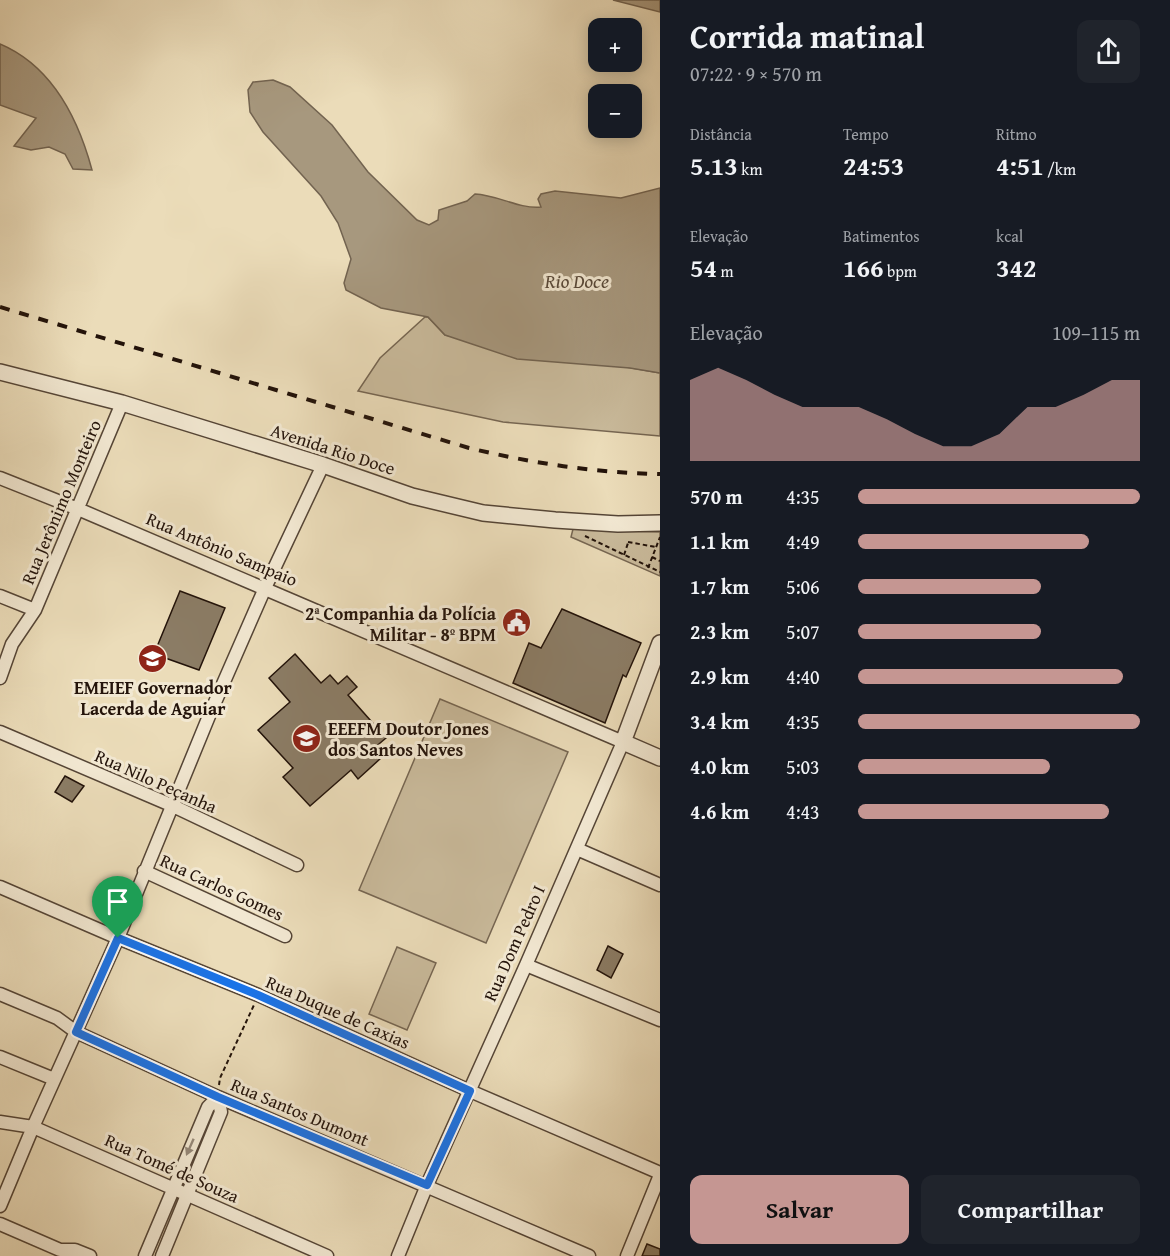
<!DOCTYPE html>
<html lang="pt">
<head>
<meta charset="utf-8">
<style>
  :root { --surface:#171b24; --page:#20242c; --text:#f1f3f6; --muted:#9ea1a6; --accent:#c59692 }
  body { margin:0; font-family:"Gentium Book Plus",serif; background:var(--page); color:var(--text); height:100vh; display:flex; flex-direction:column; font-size:22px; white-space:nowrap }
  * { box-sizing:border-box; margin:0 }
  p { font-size:20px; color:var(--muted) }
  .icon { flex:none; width:33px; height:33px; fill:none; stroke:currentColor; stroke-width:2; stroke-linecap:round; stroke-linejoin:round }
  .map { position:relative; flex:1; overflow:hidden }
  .drawer { display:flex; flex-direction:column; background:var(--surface); width:510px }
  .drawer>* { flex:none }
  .controls { position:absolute; left:588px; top:18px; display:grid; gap:12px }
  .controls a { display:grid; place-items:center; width:54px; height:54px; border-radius:12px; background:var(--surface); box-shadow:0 3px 15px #0003; font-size:30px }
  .pin { position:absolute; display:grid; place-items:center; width:51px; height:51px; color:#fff; margin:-62px -26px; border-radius:50% 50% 50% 0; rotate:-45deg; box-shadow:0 0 6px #0007 }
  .pin .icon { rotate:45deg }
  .round { display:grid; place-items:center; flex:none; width:63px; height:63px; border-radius:12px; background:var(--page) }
  .head { display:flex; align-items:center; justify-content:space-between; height:102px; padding:0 30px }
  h1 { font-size:33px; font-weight:700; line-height:45px }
  .stats { display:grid; grid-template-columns:repeat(3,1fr); gap:9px; height:102px; padding:6px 30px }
  .stats div { display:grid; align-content:center }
  .stats b { font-size:26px; font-weight:700 }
  .stats small { font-size:16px; font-weight:400 }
  .stats p { font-size:16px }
  .chart { height:168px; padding:12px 30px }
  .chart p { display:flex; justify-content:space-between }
  .chart svg { width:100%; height:108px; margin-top:6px; fill:var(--accent); opacity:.7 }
  .primary-button { display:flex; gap:12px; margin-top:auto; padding:12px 30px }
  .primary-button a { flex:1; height:69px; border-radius:12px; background:var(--accent); color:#111; font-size:24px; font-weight:700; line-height:69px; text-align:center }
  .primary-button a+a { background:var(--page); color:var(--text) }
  ul { padding:0 30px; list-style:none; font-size:20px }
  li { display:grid; grid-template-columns:96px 72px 1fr; align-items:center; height:45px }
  li i { height:15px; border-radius:8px; background:var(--accent) }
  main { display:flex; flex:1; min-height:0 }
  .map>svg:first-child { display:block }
  .green { fill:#c9ba9b; stroke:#766652; stroke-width:1.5 }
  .water { fill:#a7987e; stroke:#726350; stroke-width:1.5 }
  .building { fill:#8b7c65; stroke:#23130a; stroke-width:1.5 }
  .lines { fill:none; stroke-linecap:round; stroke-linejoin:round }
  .minor-casing { stroke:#554536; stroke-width:15 }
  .tertiary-casing { stroke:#554536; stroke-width:18 }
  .path { stroke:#23130a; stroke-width:2; stroke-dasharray:4.5 3; stroke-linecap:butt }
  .minor { stroke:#f2e8d2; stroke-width:12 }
  .tertiary { stroke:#f2e8d2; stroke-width:15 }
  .rail { stroke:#23130a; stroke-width:4; stroke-dasharray:10 10; stroke-linecap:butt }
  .oneway { fill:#958878 }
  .route-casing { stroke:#fff; stroke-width:12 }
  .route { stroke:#1a73e8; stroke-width:8 }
  .labels { text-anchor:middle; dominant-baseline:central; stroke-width:6; stroke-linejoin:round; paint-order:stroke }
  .street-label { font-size:18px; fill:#23130a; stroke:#f2e8d2 }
  .poi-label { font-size:18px; font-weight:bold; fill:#23130a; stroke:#f2e8d2; text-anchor:end }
  .water-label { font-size:20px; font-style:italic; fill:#584838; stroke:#f2e8d2 }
</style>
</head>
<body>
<main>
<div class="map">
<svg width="660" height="1256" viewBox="0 0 660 1256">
  <rect width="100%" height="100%" fill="#ebdcb9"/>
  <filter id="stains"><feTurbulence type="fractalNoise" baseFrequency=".00333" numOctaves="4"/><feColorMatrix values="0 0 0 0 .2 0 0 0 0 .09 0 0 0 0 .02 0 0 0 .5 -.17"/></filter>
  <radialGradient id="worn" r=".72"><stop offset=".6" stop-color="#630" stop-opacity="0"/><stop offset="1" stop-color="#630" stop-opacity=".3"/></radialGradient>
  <path class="green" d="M425,317H428L445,335L660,373V436L503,422L358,391L380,358Z
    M573,529L660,532V576L571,537Z
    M440,699L568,752L486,943L359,890Z
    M397,947L436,963L407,1030L369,1014Z"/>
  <path class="water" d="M613,0H660V12Z
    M0,44C52,66 78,118 92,170L73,169L65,154L49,147L31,150L14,146L36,118L0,105Z
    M273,80L290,87L332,125L368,172L417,220L429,225L438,220L439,210L467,201L475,194C498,195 518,209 541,207L538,199L541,194L555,191L621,198L660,188V373L630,368L517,359L445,335L428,317L381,308L346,290L344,283L351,259L338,223L321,196L263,132L250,112L248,90L253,82Z"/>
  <path class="building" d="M180,591L225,608L199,670L154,654Z
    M562,609L641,643L626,677L623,675L605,723L513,683L529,643L541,648Z
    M295,654L321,683L330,675L338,684L347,676L357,687L348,695L386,738L373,749L381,758L358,779L351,770L310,806L283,777L293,768L258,730L290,702L269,678Z
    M65,776L84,786L72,802L55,792Z
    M608,946L623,954L611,978L597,970Z
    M647,1244L660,1249V1256H642Z"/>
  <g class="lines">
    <defs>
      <path id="minor" d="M0,478L78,509L623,742L526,965L427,1185L398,1256
        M0,596L35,610
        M0,678L12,644L35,610L122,403
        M0,732L171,805L297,865
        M577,849L660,885
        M144,871L285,936
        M0,887L118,938L258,995L470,1091L660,1173
        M526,965L660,1020
        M0,994L57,1018L76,1032L218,1097L589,1256
        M0,1057L54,1079
        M0,1122L33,1127L327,1256
        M0,1206L33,1127L118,938L209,716L265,588L323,465
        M0,1224L60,1250H75L90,1256
        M145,1256L208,1107L218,1097
        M162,1256L221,1112L218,1097
        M627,1256L660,1175"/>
      <path id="tertiary" d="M0,372L122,403L323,465L412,496L483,513L555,520L618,524L660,523
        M660,643L623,742L660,758"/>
    </defs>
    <use href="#minor" class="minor-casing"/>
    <use href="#tertiary" class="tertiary-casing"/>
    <path class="path" d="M585,536L660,572
      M628,542L656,547
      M624,555L628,543
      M652,557L660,561
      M648,568L660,537
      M219,1085L220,1078L254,1005"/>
    <use href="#minor" class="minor"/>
    <use href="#tertiary" class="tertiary"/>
    <path class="rail" d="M0,307L469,448C532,463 595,473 660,474"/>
  </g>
  <defs><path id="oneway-solid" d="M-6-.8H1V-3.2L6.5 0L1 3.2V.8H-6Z" transform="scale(1.5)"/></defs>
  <use class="oneway" href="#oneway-solid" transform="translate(190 1147) rotate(114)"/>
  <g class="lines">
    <defs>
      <path id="route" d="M118,938L258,995L470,1091L427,1185L218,1097L76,1032Z"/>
    </defs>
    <use href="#route" class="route-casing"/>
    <use href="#route" class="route"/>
  </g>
  <defs>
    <symbol id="civic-disc" viewBox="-11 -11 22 22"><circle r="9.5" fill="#8f2418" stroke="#f2e8d2"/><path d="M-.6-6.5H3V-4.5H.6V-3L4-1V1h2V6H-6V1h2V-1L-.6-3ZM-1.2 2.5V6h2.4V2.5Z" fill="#fff"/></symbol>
    <symbol id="school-disc" viewBox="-11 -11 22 22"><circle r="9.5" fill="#8f2418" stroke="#f2e8d2"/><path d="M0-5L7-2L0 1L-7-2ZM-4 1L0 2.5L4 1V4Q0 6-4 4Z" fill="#fff"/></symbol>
  </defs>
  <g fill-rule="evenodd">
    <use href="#civic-disc" x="500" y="606" width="33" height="33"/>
    <use href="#school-disc" x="136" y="642" width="33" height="33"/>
    <use href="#school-disc" x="290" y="722" width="33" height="33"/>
  </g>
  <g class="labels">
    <g class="street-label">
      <text transform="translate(333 449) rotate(18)">Avenida Rio Doce</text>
      <text transform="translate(61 502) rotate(-67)">Rua Jerônimo Monteiro</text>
      <text transform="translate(222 549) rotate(23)">Rua Antônio Sampaio</text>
      <text transform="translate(156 781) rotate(24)">Rua Nilo Peçanha</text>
      <text transform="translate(222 887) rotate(25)">Rua Carlos Gomes</text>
      <text transform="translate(514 943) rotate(-66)">Rua Dom Pedro I</text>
      <text transform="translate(338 1012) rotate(24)">Rua Duque de Caxias</text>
      <text transform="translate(300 1112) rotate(23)">Rua Santos Dumont</text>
      <text transform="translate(172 1168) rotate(24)">Rua Tomé de Souza</text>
    </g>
    <g class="poi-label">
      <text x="496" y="613">2ª Companhia da Polícia<tspan x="496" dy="21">Militar - 8º BPM</tspan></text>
      <text x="153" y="687" text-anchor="middle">EMEIEF Governador<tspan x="153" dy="21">Lacerda de Aguiar</tspan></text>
      <text x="328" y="728" text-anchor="start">EEEFM Doutor Jones<tspan x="328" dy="21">dos Santos Neves</tspan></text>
    </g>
    <g class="water-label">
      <text x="577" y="280">Rio Doce</text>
    </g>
  </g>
  <rect width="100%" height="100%" filter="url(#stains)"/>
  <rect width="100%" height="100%" fill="url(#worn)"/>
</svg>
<div class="controls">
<a>+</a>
<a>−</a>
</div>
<div class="pin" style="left:118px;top:938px;background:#1e9e55"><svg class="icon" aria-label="arrive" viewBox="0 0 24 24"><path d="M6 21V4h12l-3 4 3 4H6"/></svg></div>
</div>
<section class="drawer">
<div class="head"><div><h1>Corrida matinal</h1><p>07:22 · 9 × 570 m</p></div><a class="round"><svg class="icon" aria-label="share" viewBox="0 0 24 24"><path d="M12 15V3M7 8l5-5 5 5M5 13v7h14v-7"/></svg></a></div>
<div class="stats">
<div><p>Distância</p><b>5.13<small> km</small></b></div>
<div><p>Tempo</p><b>24:53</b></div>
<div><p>Ritmo</p><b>4:51<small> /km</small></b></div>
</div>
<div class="stats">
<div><p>Elevação</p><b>54<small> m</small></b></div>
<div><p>Batimentos</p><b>166<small> bpm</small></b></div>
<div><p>kcal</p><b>342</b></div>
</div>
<div class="chart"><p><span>Elevação</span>109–115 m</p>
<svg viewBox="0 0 160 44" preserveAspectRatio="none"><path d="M0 44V11L10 6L20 11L30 17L40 22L50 22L60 22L70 27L80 33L90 38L100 38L110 33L120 22L130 22L140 17L150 11L160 11V44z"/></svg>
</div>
<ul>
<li><b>570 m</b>4:35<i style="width:100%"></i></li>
<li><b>1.1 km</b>4:49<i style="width:82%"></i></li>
<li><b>1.7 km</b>5:06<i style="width:65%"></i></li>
<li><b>2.3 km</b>5:07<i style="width:65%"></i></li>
<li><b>2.9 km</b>4:40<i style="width:94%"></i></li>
<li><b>3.4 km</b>4:35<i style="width:100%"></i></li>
<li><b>4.0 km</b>5:03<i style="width:68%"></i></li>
<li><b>4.6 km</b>4:43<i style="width:89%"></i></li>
</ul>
<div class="primary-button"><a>Salvar</a><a>Compartilhar</a></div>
</section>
</main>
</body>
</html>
